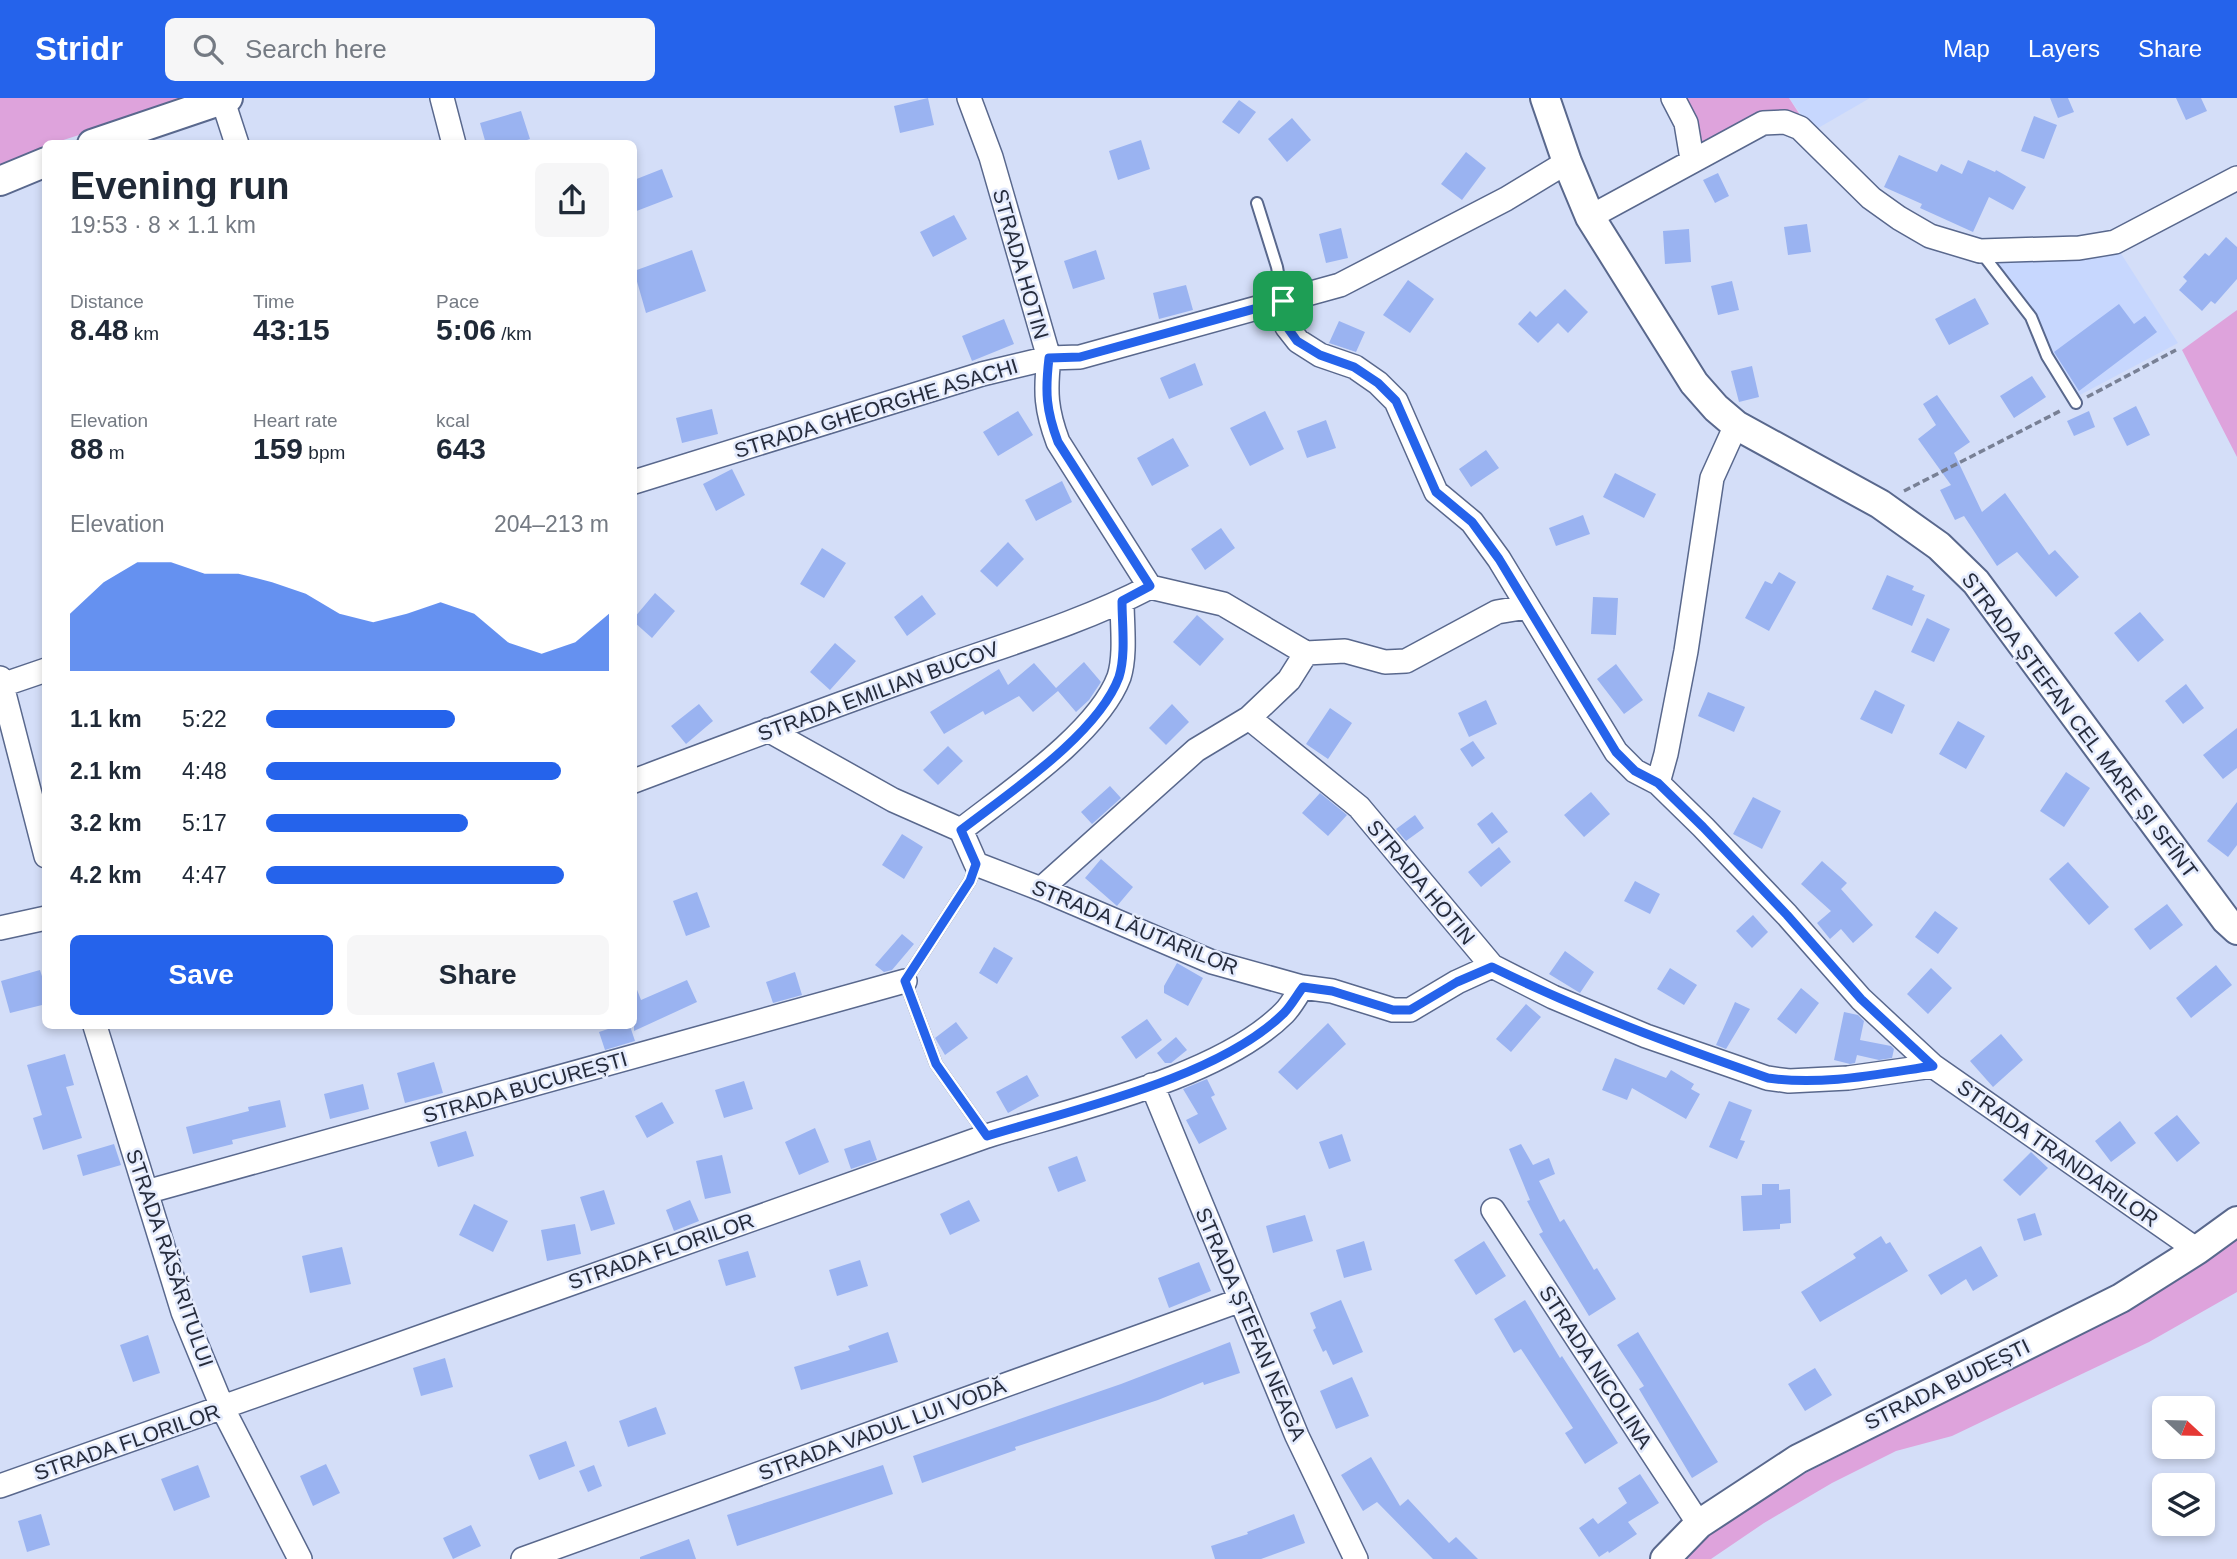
<!DOCTYPE html>
<html lang="en">
<head>
<meta charset="utf-8">
<style>
  :root { --surface:#fff; --page:#f6f6f7; --text:#1f2937; --muted:#747a83; --accent:#2563eb }
  body { margin:0; font-family:Helvetica,sans-serif; background:var(--page); color:var(--text); height:100vh; display:flex; flex-direction:column; font-size:26px; white-space:nowrap }
  * { box-sizing:border-box; margin:0 }
  p { font-size:23px; color:var(--muted) }
  .icon { flex:none; width:38px; height:38px; fill:none; stroke:currentColor; stroke-width:2; stroke-linecap:round; stroke-linejoin:round }
  .map { position:relative; flex:1; overflow:hidden }
  .side { position:absolute; left:42px; top:42px; width:595px; height:889px; display:flex; flex-direction:column; background:var(--surface); border-radius:10px; box-shadow:0 4px 10px #0003 }
  .side>* { flex:none }
  .needle { width:46px; rotate:112deg }
  .tools { position:absolute; left:2152px; top:1298px; display:grid; gap:14px }
  .tools a { display:grid; place-items:center; width:63px; height:63px; border-radius:10px; background:var(--surface); box-shadow:0 4px 10px #0003; font-size:35px }
  .pin { position:absolute; display:grid; place-items:center; width:60px; height:60px; color:#fff; margin:-30px; border-radius:14px; box-shadow:0 4px 10px #0006 }
  .round { display:grid; place-items:center; flex:none; width:74px; height:74px; border-radius:10px; background:var(--page) }
  .overview { display:flex; align-items:center; justify-content:space-between; height:119px; padding:0 28px }
  h1 { font-size:38px; font-weight:600; line-height:52px }
  .stats { display:grid; grid-template-columns:repeat(3,1fr); gap:10px; height:119px; padding:7px 28px }
  .stats div { display:grid; align-content:center }
  .stats b { font-size:30px; font-weight:600 }
  .stats small { font-size:19px; font-weight:400 }
  .stats p { font-size:19px }
  .chart { height:196px; padding:14px 28px }
  .chart p { display:flex; justify-content:space-between }
  .chart svg { width:100%; height:126px; margin-top:7px; fill:var(--accent); opacity:.7 }
  .primary-button { display:flex; gap:14px; margin-top:auto; padding:14px 28px }
  .primary-button a { flex:1; height:80px; border-radius:10px; background:var(--accent); color:#fff; font-size:28px; font-weight:600; line-height:80px; text-align:center }
  .primary-button a+a { background:var(--page); color:var(--text) }
  ul { padding:0 28px; list-style:none; font-size:23px }
  li { display:grid; grid-template-columns:112px 84px 1fr; align-items:center; height:52px }
  li i { height:18px; border-radius:9px; background:var(--accent) }
  header { display:flex; align-items:center; gap:42px; box-sizing:border-box; height:98px; padding:0 35px; background:var(--accent); color:#fff }
  header strong { font-size:33px }
  nav { display:flex; gap:38px; margin-inline-start:auto; font-size:24px }
  .search { width:490px; height:63px; background:var(--page); display:flex; align-items:center; gap:18px; box-sizing:border-box; padding:0 24px; border-radius:10px; color:var(--muted); font-size:26px }
  .map>svg:first-child { display:block }
  .built { fill:#c7d7fe }
  .green { fill:#dea3dc }
  .building { fill:#9ab3f1 }
  .lines { fill:none; stroke-linecap:round; stroke-linejoin:round }
  .service-casing { stroke:#59688d; stroke-width:14 }
  .minor-casing { stroke:#59688d; stroke-width:26 }
  .tertiary-casing { stroke:#59688d; stroke-width:32 }
  .path { stroke:#788095; stroke-width:3.5; stroke-dasharray:7 3.5; stroke-linecap:butt }
  .service { stroke:#fff; stroke-width:10 }
  .minor { stroke:#fff; stroke-width:23 }
  .tertiary { stroke:#fff; stroke-width:28 }
  .route-casing { stroke:#fff; stroke-width:14 }
  .route { stroke:#2563eb; stroke-width:9 }
  .labels { text-anchor:middle; dominant-baseline:central; stroke-width:5; stroke-linejoin:round; paint-order:stroke }
  .street-label { font-size:21px; fill:#262c3c; stroke:#e4ebfd }
</style>
</head>
<body>
<header>
<strong>Stridr</strong>
<div class="search"><svg class="icon" aria-label="search" viewBox="0 0 24 24"><circle cx="10" cy="10" r="6"/><path d="M15 15l6 6"/></svg>Search here</div>
<nav><a>Map</a><a>Layers</a><a>Share</a></nav>
</header>
<div class="map">
<svg width="2237" height="1461" viewBox="0 0 2237 1461">
  <rect width="100%" height="100%" fill="#d4def8"/>
  <path class="built" d="M1789,0H1870L1813,33Z
    M2120,154L2178,245L2076,299L1992,160Z"/>
  <path class="green" d="M0,0H195L54,45L46,46L45,49L0,68Z
    M1685,0H1789L1802,20L1755,17L1702,45Z
    M2237,212V359L2182,252Z
    M2237,1138V1194L2149,1244L1952,1338L1896,1353L1832,1385L1764,1425L1711,1461H1680L1691,1448L1759,1399L2104,1222L2211,1159Z"/>
  <path class="building" d="M928,0L934,27L900,35L894,8Z
    M2050,0H2068L2074,14L2058,20Z
    M2176,0H2201L2207,13L2186,22Z
    M1239,2L1256,14L1239,36L1222,24Z
    M521,13L530,41L515,46H486L480,25Z
    M2034,18L2057,27L2044,61L2021,53Z
    M1292,20L1311,42L1287,64L1268,41Z
    M1141,42L1150,71L1118,82L1109,53Z
    M1466,54L1486,70L1462,102L1441,86Z
    M1899,57L1937,74L1941,66L1962,76L1968,62L1995,74L1996,72L2026,89L2013,112L1989,99L1973,134L1920,110L1922,106L1884,89Z
    M662,71L673,99L634,114V82Z
    M1718,75L1729,98L1715,105L1703,82Z
    M954,117L967,141L933,159L920,134Z
    M1807,126L1811,154L1788,157L1784,129Z
    M1341,130L1348,160L1326,165L1319,136Z
    M1689,131L1691,164L1665,166L1663,133Z
    M2226,139L2237,149V181L2215,206L2211,203L2202,213L2179,192L2187,183L2183,179L2205,155L2209,158Z
    M692,152L706,193L646,215L634,173Z
    M1096,152L1105,181L1073,191L1064,163Z
    M1408,182L1434,201L1410,235L1383,217Z
    M1732,183L1739,212L1718,217L1711,188Z
    M1186,187L1193,212L1159,221L1153,195Z
    M1565,191L1588,214L1568,235L1558,225L1538,245L1518,226L1530,213L1536,219Z
    M1975,200L1989,226L1949,247L1935,221Z
    M2119,206L2134,226L2145,218L2157,234L2079,293L2054,254Z
    M1004,221L1014,246L972,263L962,238Z
    M1339,223L1365,234L1356,254L1329,245Z
    M1195,265L1203,287L1169,301L1160,280Z
    M1752,268L1759,299L1739,304L1731,273Z
    M2032,278L2046,299L2014,320L2000,298Z
    M1937,297L1970,344L1954,355L1982,414L2005,395L2049,457L2055,452L2079,479L2056,499L2017,454L1997,468L1964,418L1955,422L1940,392L1951,387L1918,341L1936,327L1923,306Z
    M2136,308L2150,337L2127,348L2113,320Z
    M712,311L718,336L682,345L676,320Z
    M1018,313L1033,337L998,358L983,334Z
    M1265,313L1284,351L1250,368L1230,330Z
    M2089,313L2095,329L2074,338L2067,323Z
    M1326,322L1336,350L1307,360L1297,333Z
    M1173,340L1189,368L1152,388L1137,360Z
    M1486,352L1499,370L1471,389L1459,371Z
    M732,371L745,397L716,413L703,386Z
    M1615,375L1656,396L1644,420L1603,399Z
    M1062,383L1072,404L1036,423L1025,402Z
    M1583,417L1590,436L1556,448L1549,430Z
    M1221,430L1235,450L1205,472L1191,451Z
    M1008,444L1024,461L997,489L980,473Z
    M822,450L846,465L824,500L800,486Z
    M1779,474L1796,484L1769,533L1745,520L1765,483L1772,486Z
    M1887,477L1914,488L1912,492L1925,497L1912,528L1872,511Z
    M655,495L675,513L652,540L634,524V520Z
    M922,497L936,516L907,538L894,519Z
    M1593,499L1618,500L1616,537L1591,536Z
    M2140,514L2164,542L2138,564L2114,535Z
    M1197,517L1224,541L1200,568L1173,544Z
    M1927,520L1950,531L1934,564L1911,554Z
    M835,545L856,563L830,592L810,574Z
    M1084,564L1101,584L1089,602L1076,614L1058,593L1033,614L1019,598L985,617L983,613L944,636L930,614L999,571L1008,587L1034,565L1056,590Z
    M1616,566L1643,602L1624,616L1597,581Z
    M2186,586L2204,610L2183,626L2165,603Z
    M1875,592L1905,607L1892,636L1860,621Z
    M1708,594L1745,609L1734,634L1698,618Z
    M1486,602L1497,626L1469,639L1458,615Z
    M699,606L713,623L686,646L671,628Z
    M1172,606L1189,624L1166,647L1149,630Z
    M1330,610L1352,625L1328,661L1306,646Z
    M1958,623L1985,638L1966,671L1939,656Z
    M2237,630V670L2223,681L2203,657Z
    M1473,643L1485,660L1472,669L1460,651Z
    M948,648L963,663L938,687L923,672Z
    M2066,674L2090,690L2064,729L2040,713Z
    M1110,688L1121,700L1092,726L1081,714Z
    M1591,694L1610,716L1584,739L1564,717Z
    M1320,695L1347,717L1328,738L1302,715Z
    M1753,699L1781,713L1762,751L1733,736Z
    M2237,704V747L2228,759L2207,743Z
    M1492,714L1508,734L1492,746L1477,726Z
    M1415,717L1424,730L1406,743L1396,731Z
    M902,736L923,749L904,781L882,767Z
    M1499,749L1511,764L1481,789L1468,774Z
    M1101,761L1133,789L1117,808L1085,780Z
    M1822,763L1847,785L1841,791L1873,827L1853,845L1841,831L1830,841L1817,825L1831,813L1801,786Z
    M2068,764L2109,809L2089,827L2049,781Z
    M1635,783L1660,796L1650,816L1624,803Z
    M697,794L710,829L686,838L673,803Z
    M2167,806L2183,827L2150,852L2134,831Z
    M1935,813L1958,830L1938,856L1915,839Z
    M1753,817L1768,834L1752,850L1736,833Z
    M902,836L914,846L892,872L884,874L875,867Z
    M994,849L1013,860L997,886L979,875Z
    M1565,853L1594,874L1580,895L1549,876Z
    M1177,865L1203,880L1188,908L1164,895V888Z
    M2216,867L2232,887L2191,920L2176,900Z
    M1670,870L1697,887L1684,907L1657,891Z
    M1931,870L1952,890L1928,916L1907,896Z
    M40,872L46,891V906L10,915L1,883Z
    M795,874L802,897L773,905L766,884Z
    M687,882L697,904L634,933V884L641,902Z
    M1801,890L1819,905L1796,936L1777,921Z
    M1735,904L1750,911L1726,951L1716,947Z
    M1526,906L1541,919L1511,954L1496,941Z
    M1844,914L1858,917L1864,923L1860,942L1891,948L1894,951L1892,960L1879,962L1857,957L1855,965L1850,966L1834,962Z
    M1147,921L1162,942L1136,961L1121,939Z
    M956,924L968,940L945,957L935,940Z
    M1328,925L1346,946L1297,992L1278,974Z
    M617,928H630L635,943L605,952L599,934Z
    M2001,936L2023,962L1993,989L1970,963Z
    M1176,939L1187,952L1171,965H1165L1157,955Z
    M65,956L74,987L66,989L82,1040L43,1052L33,1020L42,1017L27,967Z
    M1615,960L1666,980L1671,972L1694,986L1691,991L1700,996L1686,1021L1632,990L1627,1002L1602,992Z
    M434,964L443,995L405,1005L397,975Z
    M1027,977L1039,998L1008,1015L996,994Z
    M1207,981L1215,997L1211,999L1227,1031L1199,1046L1186,1022L1198,1016L1183,991Z
    M744,983L753,1011L724,1020L715,992Z
    M363,986L369,1011L330,1021L324,996Z
    M280,1002L286,1029L232,1042L233,1046L193,1056L186,1029L249,1013L248,1009Z
    M1729,1003L1752,1012L1740,1042L1745,1043L1737,1061L1709,1049Z
    M662,1004L674,1025L647,1040L635,1018Z
    M2177,1017L2200,1045L2177,1064L2154,1035Z
    M2120,1023L2136,1045L2111,1064L2095,1043Z
    M815,1030L829,1064L799,1077L785,1044Z
    M466,1033L474,1058L438,1069L430,1044Z
    M1342,1036L1351,1063L1329,1071L1319,1044Z
    M870,1042L877,1062L851,1071L844,1051Z
    M114,1046L121,1067L83,1078L77,1057Z
    M1521,1046L1533,1067L1549,1060L1555,1076L1539,1083L1560,1124L1564,1121L1594,1172L1597,1170L1616,1201L1589,1218L1539,1136L1543,1134L1527,1103L1530,1102L1509,1051Z
    M2031,1054L2048,1070L2020,1098L2003,1082Z
    M722,1057L731,1095L705,1101L696,1063Z
    M1077,1058L1086,1083L1058,1094L1048,1069Z
    M1762,1086H1779V1092L1790,1091L1791,1125L1780,1126V1131L1743,1133L1741,1098L1762,1097Z
    M604,1092L615,1126L591,1133L580,1099Z
    M690,1102L699,1123L674,1133L666,1112Z
    M969,1102L980,1123L950,1137L940,1116Z
    M474,1106L508,1123L493,1154L459,1137Z
    M2035,1115L2042,1137L2024,1143L2017,1121Z
    M1305,1117L1313,1143L1273,1155L1266,1128Z
    M575,1126L581,1156L547,1163L541,1132Z
    M1881,1138L1886,1146L1890,1144L1908,1173L1820,1224L1801,1194L1856,1160L1853,1156Z
    M1364,1143L1372,1172L1344,1180L1336,1152Z
    M1484,1143L1506,1178L1476,1197L1454,1162Z
    M1981,1148L1998,1178L1973,1193L1966,1181L1941,1197L1928,1177Z
    M342,1149L351,1186L310,1195L302,1158Z
    M748,1153L756,1179L726,1188L718,1162Z
    M860,1162L868,1188L837,1198L829,1172Z
    M1199,1164L1211,1193L1169,1210L1158,1180Z
    M1341,1202L1363,1254L1333,1267L1326,1252L1323,1254L1313,1232L1316,1230L1310,1215Z
    M1525,1202L1560,1260L1562,1258L1618,1345L1585,1366L1565,1335L1573,1330L1521,1251L1514,1255L1494,1221Z
    M888,1234L898,1264L801,1292L794,1269L850,1252L848,1248Z
    M1638,1234L1718,1364L1692,1380L1639,1291L1644,1288L1617,1247Z
    M148,1237L160,1275L133,1284L120,1247Z
    M1230,1244L1240,1275L1204,1287L1203,1284L1158,1302L1015,1349L1016,1352L922,1385L913,1358L1121,1286Z
    M445,1260L453,1289L421,1298L413,1270Z
    M1815,1270L1832,1297L1805,1313L1788,1286Z
    M1352,1279L1369,1318L1336,1331L1320,1293Z
    M656,1309L666,1336L628,1349L619,1323Z
    M566,1343L575,1368L539,1382L529,1357Z
    M1371,1359L1400,1408L1408,1401L1449,1445L1456,1439L1478,1461H1433L1377,1404L1363,1413L1341,1377Z
    M326,1366L340,1395L313,1408L300,1378Z
    M198,1367L210,1399L174,1413L161,1381Z
    M594,1367L602,1388L588,1394L579,1373Z
    M883,1367L893,1396L737,1448L727,1417Z
    M1640,1376L1659,1405L1628,1424L1637,1436L1609,1455L1608,1453L1599,1459L1579,1430L1593,1420L1598,1426L1627,1405L1618,1390Z
    M41,1416L50,1447L27,1454L18,1423Z
    M1294,1416L1305,1445L1261,1461H1215L1211,1448L1248,1436L1247,1434Z
    M471,1427L481,1448L453,1461L443,1440Z
    M689,1441L696,1461H640V1459Z"/>
  <g class="lines">
    <defs>
      <path id="service" d="M1257,105L1277,169L1283,203
        M1980,153L2031,219L2047,258L2076,305
        M976,766L970,783L905,883L936,966L987,1038"/>
      <path id="minor" d="M222,0L237,46
        M442,0L454,46
        M969,0L991,59L1049,260C1045,294 1046,312 1058,344L1150,489L1223,506L1306,555L1345,553L1385,564L1406,563L1497,514L1526,509
        M1673,0L1686,25L1692,61
        M1590,119L1763,25L1785,24L1800,30L1871,100L1899,120L1930,138L1980,153L2079,150L2115,144L2237,80
        M1283,203L1287,229L1298,243L1320,257L1355,269L1378,285L1396,303L1436,394L1472,424L1499,461L1616,654L1635,673L1658,685L1703,729L1787,817L1861,901L1933,968L2197,1152
        M634,384L982,276L1049,260L1080,259L1340,187L1506,101L1567,64
        M0,580L46,758
        M2,587L46,572
        M1249,620L1359,709L1492,868L1553,899L1646,938L1767,980L1789,983L1848,980L1933,968
        M768,632L893,702L961,732L976,766L1041,791L1212,864L1302,889L1332,893L1393,912H1410L1457,884L1492,868
        M634,683C735,645 835,607 937,571C1008,546 1083,524 1150,489
        M1658,685L1666,656L1686,553L1712,380L1736,327
        M961,732C1008,695 1098,635 1119,579C1126,557 1122,526 1122,503
        M1041,791L1196,652L1249,620L1289,582L1306,555
        M0,830L46,820
        M95,928L183,1214L223,1311L300,1461
        M1152,987L1297,1338L1356,1461
        M146,1094L905,883
        M1493,1112L1699,1426
        M0,1388L987,1038C1074,1011 1219,980 1284,915C1291,908 1297,897 1302,889
        M523,1461L1241,1202"/>
      <path id="tertiary" d="M1545,0L1567,64L1590,119L1694,285L1716,310L1736,327L1880,406L1939,448L1976,484L2226,822L2237,832
        M92,46L228,0
        M0,83L46,64
        M1665,1461L1699,1426L1798,1361L2121,1200L2197,1152L2237,1123"/>
    </defs>
    <use href="#service" class="service-casing"/>
    <use href="#minor" class="minor-casing"/>
    <use href="#tertiary" class="tertiary-casing"/>
    <path class="path" d="M2087,299L2176,252
      M1904,393L2062,312"/>
    <use href="#service" class="service"/>
    <use href="#minor" class="minor"/>
    <use href="#tertiary" class="tertiary"/>
  </g>
  <g class="lines">
    <defs>
      <path id="route" d="M1283,203L1287,229L1297,243L1320,257L1354,269L1378,285L1396,303L1436,394L1472,424L1499,461L1616,654L1635,673L1658,685L1703,729L1787,817L1861,901L1933,968C1879,976 1822,988 1768,980C1673,947 1582,913 1492,869L1457,884L1410,912H1393L1332,893L1303,889C1297,897 1291,908 1284,915C1218,980 1075,1011 987,1038L936,966L905,883L970,783L976,766L961,732C1009,695 1098,636 1119,579C1126,557 1122,526 1122,503L1150,488L1058,344C1046,312 1045,294 1049,260L1080,259Z"/>
    </defs>
    <use href="#route" class="route-casing"/>
    <use href="#route" class="route"/>
  </g>
  <g class="labels">
    <g class="street-label">
      <text transform="translate(1021 166) rotate(74)">STRADA HOTIN</text>
      <text transform="translate(876 310) rotate(-17)">STRADA GHEORGHE ASACHI</text>
      <text transform="translate(878 593) rotate(-20)">STRADA EMILIAN BUCOV</text>
      <text transform="translate(2080 627) rotate(53)">STRADA ȘTEFAN CEL MARE ȘI SFÎNT</text>
      <text transform="translate(1421 784) rotate(50)">STRADA HOTIN</text>
      <text transform="translate(1135 829) rotate(22)">STRADA LĂUTARILOR</text>
      <text transform="translate(525 989) rotate(-16)">STRADA BUCUREȘTI</text>
      <text transform="translate(2058 1055) rotate(35)">STRADA TRANDARILOR</text>
      <text transform="translate(661 1153) rotate(-19)">STRADA FLORILOR</text>
      <text transform="translate(170 1160) rotate(71)">STRADA RĂSĂRITULUI</text>
      <text transform="translate(1251 1226) rotate(67)">STRADA ȘTEFAN NEAGA</text>
      <text transform="translate(1596 1269) rotate(57)">STRADA NICOLINA</text>
      <text transform="translate(1947 1286) rotate(-26)">STRADA BUDEȘTI</text>
      <text transform="translate(882 1331) rotate(-20)">STRADA VADUL LUI VODĂ</text>
      <text transform="translate(127 1344) rotate(-19)">STRADA FLORILOR</text>
    </g>
  </g>
</svg>
<div class="tools">
<a><svg class="needle" viewBox="-14 -14 28 28"><path d="M0-13l5 13h-10z" fill="#e53935"/><path d="M0 13l5-13h-10z" fill="#747a83"/></svg></a>
<a><svg class="icon" aria-label="layers" viewBox="0 0 24 24"><path d="M12 4l9 5-9 5-9-5zM3 14l9 5 9-5"/></svg></a>
</div>
<div class="pin" style="left:1283px;top:203px;background:#1e9e55"><svg class="icon" aria-label="arrive" viewBox="0 0 24 24"><path d="M6 21V4h12l-3 4 3 4H6"/></svg></div>
<section class="side">
<div class="overview"><div><h1>Evening run</h1><p>19:53 · 8 × 1.1 km</p></div><a class="round"><svg class="icon" aria-label="share" viewBox="0 0 24 24"><path d="M12 15V3M7 8l5-5 5 5M5 13v7h14v-7"/></svg></a></div>
<div class="stats">
<div><p>Distance</p><b>8.48<small> km</small></b></div>
<div><p>Time</p><b>43:15</b></div>
<div><p>Pace</p><b>5:06<small> /km</small></b></div>
</div>
<div class="stats">
<div><p>Elevation</p><b>88<small> m</small></b></div>
<div><p>Heart rate</p><b>159<small> bpm</small></b></div>
<div><p>kcal</p><b>643</b></div>
</div>
<div class="chart"><p><span>Elevation</span>204–213 m</p>
<svg viewBox="0 0 160 44" preserveAspectRatio="none"><path d="M0 44V24L10 13L20 6L30 6L40 10L50 10L60 13L70 17L80 24L90 27L100 24L110 20L120 24L130 34L140 38L150 34L160 24V44z"/></svg>
</div>
<ul>
<li><b>1.1 km</b>5:22<i style="width:55%"></i></li>
<li><b>2.1 km</b>4:48<i style="width:86%"></i></li>
<li><b>3.2 km</b>5:17<i style="width:59%"></i></li>
<li><b>4.2 km</b>4:47<i style="width:87%"></i></li>
</ul>
<div class="primary-button"><a>Save</a><a>Share</a></div>
</section>
</div>
</body>
</html>
